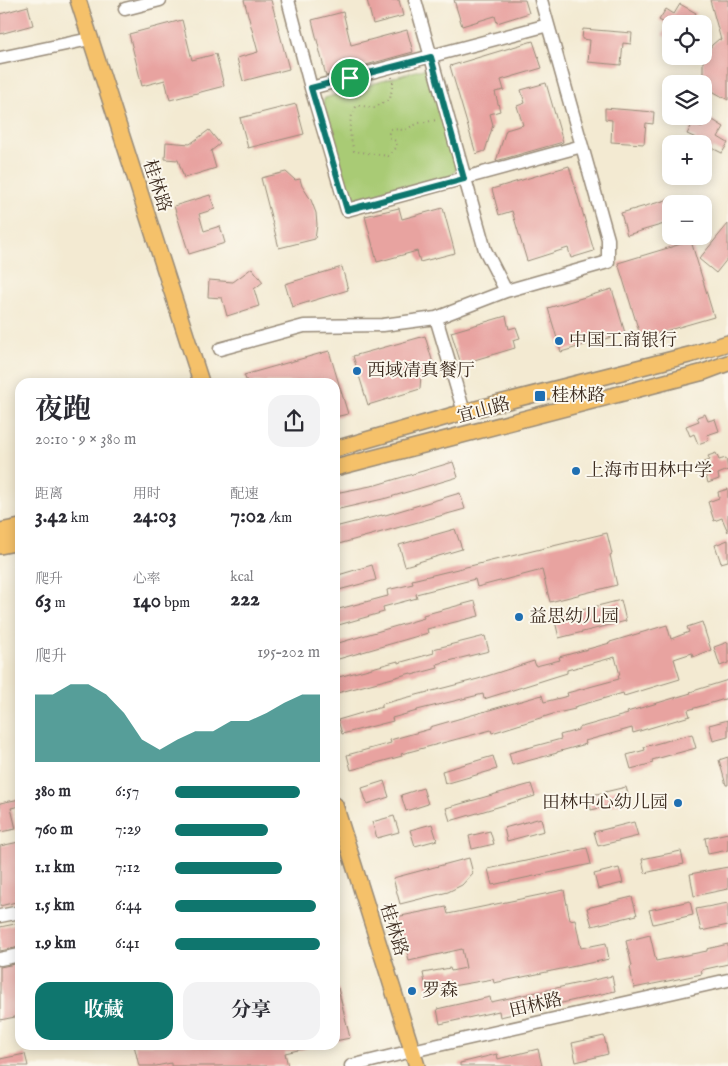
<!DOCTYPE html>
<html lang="zh">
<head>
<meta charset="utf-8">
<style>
  :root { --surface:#fff; --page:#f2f2f3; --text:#2b2b33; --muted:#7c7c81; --accent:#0f766e }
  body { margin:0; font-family:"IM FELL English","Noto Serif SC",serif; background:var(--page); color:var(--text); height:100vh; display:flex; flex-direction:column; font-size:19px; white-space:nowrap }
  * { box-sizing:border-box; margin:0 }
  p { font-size:16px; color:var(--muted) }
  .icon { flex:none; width:28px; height:28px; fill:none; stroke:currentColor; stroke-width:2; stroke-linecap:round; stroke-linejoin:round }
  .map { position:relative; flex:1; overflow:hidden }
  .sheet { position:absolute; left:15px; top:378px; width:325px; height:672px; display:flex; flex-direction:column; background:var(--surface); border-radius:15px; box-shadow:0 2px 12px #0003 }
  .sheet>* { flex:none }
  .tools { position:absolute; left:662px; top:15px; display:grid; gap:10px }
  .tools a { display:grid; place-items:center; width:50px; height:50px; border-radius:10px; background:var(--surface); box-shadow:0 2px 12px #0003; font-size:25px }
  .pin { position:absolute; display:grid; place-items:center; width:42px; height:42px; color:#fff; margin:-21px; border:2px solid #fff; border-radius:50%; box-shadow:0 1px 5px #0007 }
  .round { display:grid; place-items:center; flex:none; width:52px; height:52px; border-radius:15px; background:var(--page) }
  .overview { display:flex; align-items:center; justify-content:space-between; height:85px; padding:0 20px }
  h1 { font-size:28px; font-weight:700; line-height:38px }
  .stats { display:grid; grid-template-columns:repeat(3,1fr); gap:8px; height:85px; padding:5px 20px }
  .stats div { display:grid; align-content:center }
  .stats b { font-size:21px; font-weight:700 }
  .stats small { font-size:14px; font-weight:400 }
  .stats p { font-size:14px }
  .chart { height:140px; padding:10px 20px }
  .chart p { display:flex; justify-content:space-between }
  .chart svg { width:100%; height:90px; margin-top:5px; fill:var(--accent); opacity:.7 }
  .primary-button { display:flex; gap:10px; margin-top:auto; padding:10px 20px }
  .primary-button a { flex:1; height:58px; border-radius:15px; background:var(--accent); color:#fff; font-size:20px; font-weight:700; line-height:58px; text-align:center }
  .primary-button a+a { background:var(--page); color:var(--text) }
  ul { padding:0 20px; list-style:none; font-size:16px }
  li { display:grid; grid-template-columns:80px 60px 1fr; align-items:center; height:38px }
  li i { height:12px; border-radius:6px; background:var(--accent) }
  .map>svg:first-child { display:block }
  .green { fill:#a9cb74; stroke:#727a49 }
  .building { fill:#e8a3a0 }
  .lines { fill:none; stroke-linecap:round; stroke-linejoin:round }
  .minor-casing { stroke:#978a78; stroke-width:15 }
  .major-casing { stroke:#978a78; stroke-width:18 }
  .path { stroke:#978a78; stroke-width:2; stroke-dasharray:1 4; stroke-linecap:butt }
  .minor { stroke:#fff; stroke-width:12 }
  .major { stroke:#f5c16b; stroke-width:15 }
  .route-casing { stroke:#fff; stroke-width:10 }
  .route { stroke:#0f766e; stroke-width:6 }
  .poi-dot { fill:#1f6fb2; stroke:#fbf7ec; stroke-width:2 }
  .labels { text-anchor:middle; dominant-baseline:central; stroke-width:4; stroke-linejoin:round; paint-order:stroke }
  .street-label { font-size:18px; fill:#3b2a1e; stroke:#fbf7ec }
  .poi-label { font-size:18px; fill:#3b2a1e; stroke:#fbf7ec; text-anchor:start }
</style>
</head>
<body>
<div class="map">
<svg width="728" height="1066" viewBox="0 0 728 1066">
  <rect width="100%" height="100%" fill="#fbf7ec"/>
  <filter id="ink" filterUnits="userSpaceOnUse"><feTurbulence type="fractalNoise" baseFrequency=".02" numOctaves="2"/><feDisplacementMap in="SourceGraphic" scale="10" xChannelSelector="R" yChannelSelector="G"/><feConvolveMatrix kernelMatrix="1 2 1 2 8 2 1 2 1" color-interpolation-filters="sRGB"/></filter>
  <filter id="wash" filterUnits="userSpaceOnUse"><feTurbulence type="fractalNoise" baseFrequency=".0096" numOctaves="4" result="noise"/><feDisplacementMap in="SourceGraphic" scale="20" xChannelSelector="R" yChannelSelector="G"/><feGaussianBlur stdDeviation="1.12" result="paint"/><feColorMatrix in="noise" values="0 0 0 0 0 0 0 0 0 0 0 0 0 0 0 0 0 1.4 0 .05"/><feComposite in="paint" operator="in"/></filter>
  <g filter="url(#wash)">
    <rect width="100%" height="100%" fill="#f3ead2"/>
    <path class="green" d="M426,68L432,72L456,164V170L451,177L356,202L350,199L323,101L325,98Z"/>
    <g id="blocks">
      <path class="building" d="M244,0H271L289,69L243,81L237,58L258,52Z
        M367,0H399L403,16L373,24Z
        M454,0H525L529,13L497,23L495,16L462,26Z
        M710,0H728V100L714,92L706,82L703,76V62L705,56L712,45L719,39L721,40Z
        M680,4L696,13L690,24H671V40L662,35L668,25L659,20L666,9L674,14Z
        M28,6L33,25L0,34V14Z
        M343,12L351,45L407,30L413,52L326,76L312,20Z
        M182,20L192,60L216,54L224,86L170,100L165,80L142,86L129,34Z
        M583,29L632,33L631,44L623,43L621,65L588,62L590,40L582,39Z
        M533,41L542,68L501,80L504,90L495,92L500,111L490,114L493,125L485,151L476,154L450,66Z
        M546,83L563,142L496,161L506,130L523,125L517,106L525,103L521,90Z
        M296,104L304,134L248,148L240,118Z
        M605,108L654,112L653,124L646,123L644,144L611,142L612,120L605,119Z
        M708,117L724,127L718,137L728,143L722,153L712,148L704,162V144H692L696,138L687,134L693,123L702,127Z
        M209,130L220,144L211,151L216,168L184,178L178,160L165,159L166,142L190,144Z
        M569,166L594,251L571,258L568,248L527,261L512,211L499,215L492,189Z
        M286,172L295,180L300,179L302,186L311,200L316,213L317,225L315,239L279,248L261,178Z
        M210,195L215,209L199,214L204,231L220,226L225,243L189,254L174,206Z
        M670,199L671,222L627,235L621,213Z
        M399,208L402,219L443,208L455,253L420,262L417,251L377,262L365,216Z
        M728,224V258L716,273L699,259Z
        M691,241L714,317L641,338L618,263Z
        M342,267L348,290L292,307L285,284Z
        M252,268L263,282L254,289L259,306L227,316L222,298L208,297L209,280L233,282Z
        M612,289L625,333L561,352L548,308Z
        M506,316L509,329L516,327L520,338L513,340L515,348L461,364L451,332Z
        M425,336L435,370L421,374L420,389L368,405L353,356Z
        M329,351L348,414L335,417V382H247L244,375Z
        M705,414L708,421L715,419L719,431L707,435L709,440L698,444L694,434L690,436L686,426L699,421L697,417Z
        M716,453L719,460L726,458L728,470L718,474L719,479L708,483L705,473L700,474L697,465L710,460L708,456Z
        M453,462L458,477L387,498L335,510V493L376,485Z
        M728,489V532L722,518L714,521L708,502L719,498L718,492Z
        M460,493L465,509L335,545V527L382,515V516Z
        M455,529L462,549L405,566L399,545Z
        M607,533L612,554L610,555L617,585L550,602L542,570L477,587L475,579L416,594L417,598L383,607L384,612L335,626V610L388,596L387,590L413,584L412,580Z
        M728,540V561L721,563L715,545Z
        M372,565L376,580L335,591V576Z
        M621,600L626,621L559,638L554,617Z
        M475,601L479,616L427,629L428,633L335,660V644L424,618L423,615Z
        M702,622L711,650L693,657L692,653L674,659L680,679L624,696L623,693L574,707L575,709L553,714L492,733L491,730L401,754L402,756L351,770L347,755L391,743L390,740L430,729V727L542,695L544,702L568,696L567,693L619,679L618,675H620L615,657L567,670V673L484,699L483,694L417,710V711L392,718L393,721L342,734L338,720L382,707V704L478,679L534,661L536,666L560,660L559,657L610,643V642L667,625L671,639L689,632L687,627Z
        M485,636L489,651L437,664L438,668L412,675L411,673L337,693L335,678L398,661V663L434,653L433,649Z
        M728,642V663L720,666L714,647Z
        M728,680V698L688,710L690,716L633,733L632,728L585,741L586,744L557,752V753L512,765L509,753L561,739L560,735L578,730V728L628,714L627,712L691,693L690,692Z
        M728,720V737L713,741L709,725Z
        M692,734L696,748L652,760L653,763L631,769L627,755L645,750L644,747Z
        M493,756L497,769L445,784L442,771Z
        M728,757V785H726L719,760Z
        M384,781L389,797L367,804L362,788Z
        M531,784L535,796L450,821L446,808Z
        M626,787L630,801L591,810L588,796Z
        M423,788L428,804L406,811L401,795Z
        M20,799V806L11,808L16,829L0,832V803Z
        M394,816L399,832L377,838L372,822Z
        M541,818L544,831L507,841L504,828Z
        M634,822L638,836L598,846L594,832Z
        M432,824L437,840L415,846L410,830Z
        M490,831L494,844L472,849L469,836Z
        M728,833V850L708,854L705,838Z
        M19,842L20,901L0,906V846Z
        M587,848L591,864L492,885L488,869Z
        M681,851L684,864L645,873L642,859Z
        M469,858L473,873L462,885L448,892L400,904L393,878Z
        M728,867V889L694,896L690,874Z
        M619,868L623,883L598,889L594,874Z
        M564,890L570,920L575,919L581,948L606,943L609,959L494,983L493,979L452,986V983L426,988L423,973L450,968L451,971L466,968L462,949L409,961L404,937L395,939L391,918L446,907L448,914Z
        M632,897L637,915L592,926L587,908Z
        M690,901L693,915L653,924L649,910Z
        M728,903V925L701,931L696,909Z
        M20,923V947L0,951V927Z
        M650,935L656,961L707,951V949L728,944V964L701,970L702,974L634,988L630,967L632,966L626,941Z
        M20,963V1016L0,1020V967Z
        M612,976L615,991L500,1017L499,1011L440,1024L437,1009L490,997L491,1002Z
        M335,988H338L350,1038L335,1041Z
        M604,1036L608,1054L576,1062L572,1043Z
        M134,1045H306L307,1048L285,1053L288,1066H171V1063L156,1066H139Z
        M538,1049L542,1066H460V1063L497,1054L498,1059Z
        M25,1054L28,1066H0V1059Z"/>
    </g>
  </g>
  <g filter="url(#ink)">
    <use href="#blocks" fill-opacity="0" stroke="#978a78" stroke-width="1"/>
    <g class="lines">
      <defs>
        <path id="minor" d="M288,0L311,88L347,210L582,146
          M415,0L485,250L506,291
          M125,9L160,0
          M0,58L90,39
          M311,88L548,25
          M436,318L464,412
          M220,349L304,326L383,325L436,318L506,291L608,262V239L541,0
          M0,916L20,912
          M0,959L20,955
          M351,1066L412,1051L728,980"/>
        <path id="major" d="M78,0L201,382
          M335,449L464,412L693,354L728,343
          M335,468L704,372L728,363
          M0,531L20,527
          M0,546L20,542
          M335,805L417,1066"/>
      </defs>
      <use href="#minor" class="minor-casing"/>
      <use href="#major" class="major-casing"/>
      <path class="path" d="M392,77L393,83L390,99L374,108L357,105C347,122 349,133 354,151L388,156L397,147L396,141L390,138L389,133L391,129L404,130L419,123L437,120V121"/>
      <use href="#minor" class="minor"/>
      <use href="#major" class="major"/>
    </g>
  </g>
  <g class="lines" filter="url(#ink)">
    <defs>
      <path id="route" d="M431,57L464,179L347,210L311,88Z"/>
    </defs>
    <use href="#route" class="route-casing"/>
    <use href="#route" class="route"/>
  </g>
  <g class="poi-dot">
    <circle cx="559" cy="341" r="5"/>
    <circle cx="357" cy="371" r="5"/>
    <rect x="534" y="390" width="12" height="12" rx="2.5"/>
    <circle cx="576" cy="471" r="5"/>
    <circle cx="519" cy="617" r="5"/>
    <circle cx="678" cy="803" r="5"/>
    <circle cx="412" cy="991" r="5"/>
  </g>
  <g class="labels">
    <g class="street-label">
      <text transform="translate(156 186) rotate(72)">桂林路</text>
      <text transform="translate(484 411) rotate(-15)">宜山路</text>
      <text transform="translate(393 930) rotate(73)">桂林路</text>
      <text transform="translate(536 1006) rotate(-13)">田林路</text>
    </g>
    <g class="poi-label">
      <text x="569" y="341">中国工商银行</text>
      <text x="367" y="371">西域凊真餐厅</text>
      <text x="551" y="396">桂林路</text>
      <text x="586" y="471">上海市田林中学</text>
      <text x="529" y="617">益思幼儿园</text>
      <text x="668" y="803" text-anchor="end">田林中心幼儿园</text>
      <text x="422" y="991">罗森</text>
    </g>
  </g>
</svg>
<div class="tools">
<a><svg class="icon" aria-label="locate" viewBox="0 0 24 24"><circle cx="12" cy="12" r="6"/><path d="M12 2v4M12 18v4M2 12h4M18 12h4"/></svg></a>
<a><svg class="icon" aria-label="layers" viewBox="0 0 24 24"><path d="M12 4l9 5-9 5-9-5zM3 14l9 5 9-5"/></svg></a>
<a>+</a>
<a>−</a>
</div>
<div class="pin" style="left:350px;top:78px;background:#1e9e55"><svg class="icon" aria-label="arrive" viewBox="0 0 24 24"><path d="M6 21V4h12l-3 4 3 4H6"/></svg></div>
<section class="sheet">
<div class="overview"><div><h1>夜跑</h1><p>20:10 · 9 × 380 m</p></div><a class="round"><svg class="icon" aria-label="share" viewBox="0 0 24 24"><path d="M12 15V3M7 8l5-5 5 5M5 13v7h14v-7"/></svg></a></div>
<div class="stats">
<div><p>距离</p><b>3.42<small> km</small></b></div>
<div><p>用时</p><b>24:03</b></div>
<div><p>配速</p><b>7:02<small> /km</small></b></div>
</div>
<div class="stats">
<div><p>爬升</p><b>63<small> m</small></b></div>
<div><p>心率</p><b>140<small> bpm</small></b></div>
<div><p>kcal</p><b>222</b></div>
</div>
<div class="chart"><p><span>爬升</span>195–202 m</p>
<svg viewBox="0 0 160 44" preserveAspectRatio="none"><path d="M0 44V11L10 11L20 6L30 6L40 11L50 20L60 33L70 38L80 33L90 29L100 29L110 24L120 24L130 20L140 15L150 11L160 11V44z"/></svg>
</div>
<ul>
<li><b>380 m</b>6:57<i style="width:86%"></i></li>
<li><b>760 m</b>7:29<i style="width:64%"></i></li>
<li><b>1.1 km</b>7:12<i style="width:74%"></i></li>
<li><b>1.5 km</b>6:44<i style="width:97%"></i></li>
<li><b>1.9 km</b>6:41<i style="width:100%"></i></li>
</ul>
<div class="primary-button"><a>收藏</a><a>分享</a></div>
</section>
</div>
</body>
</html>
